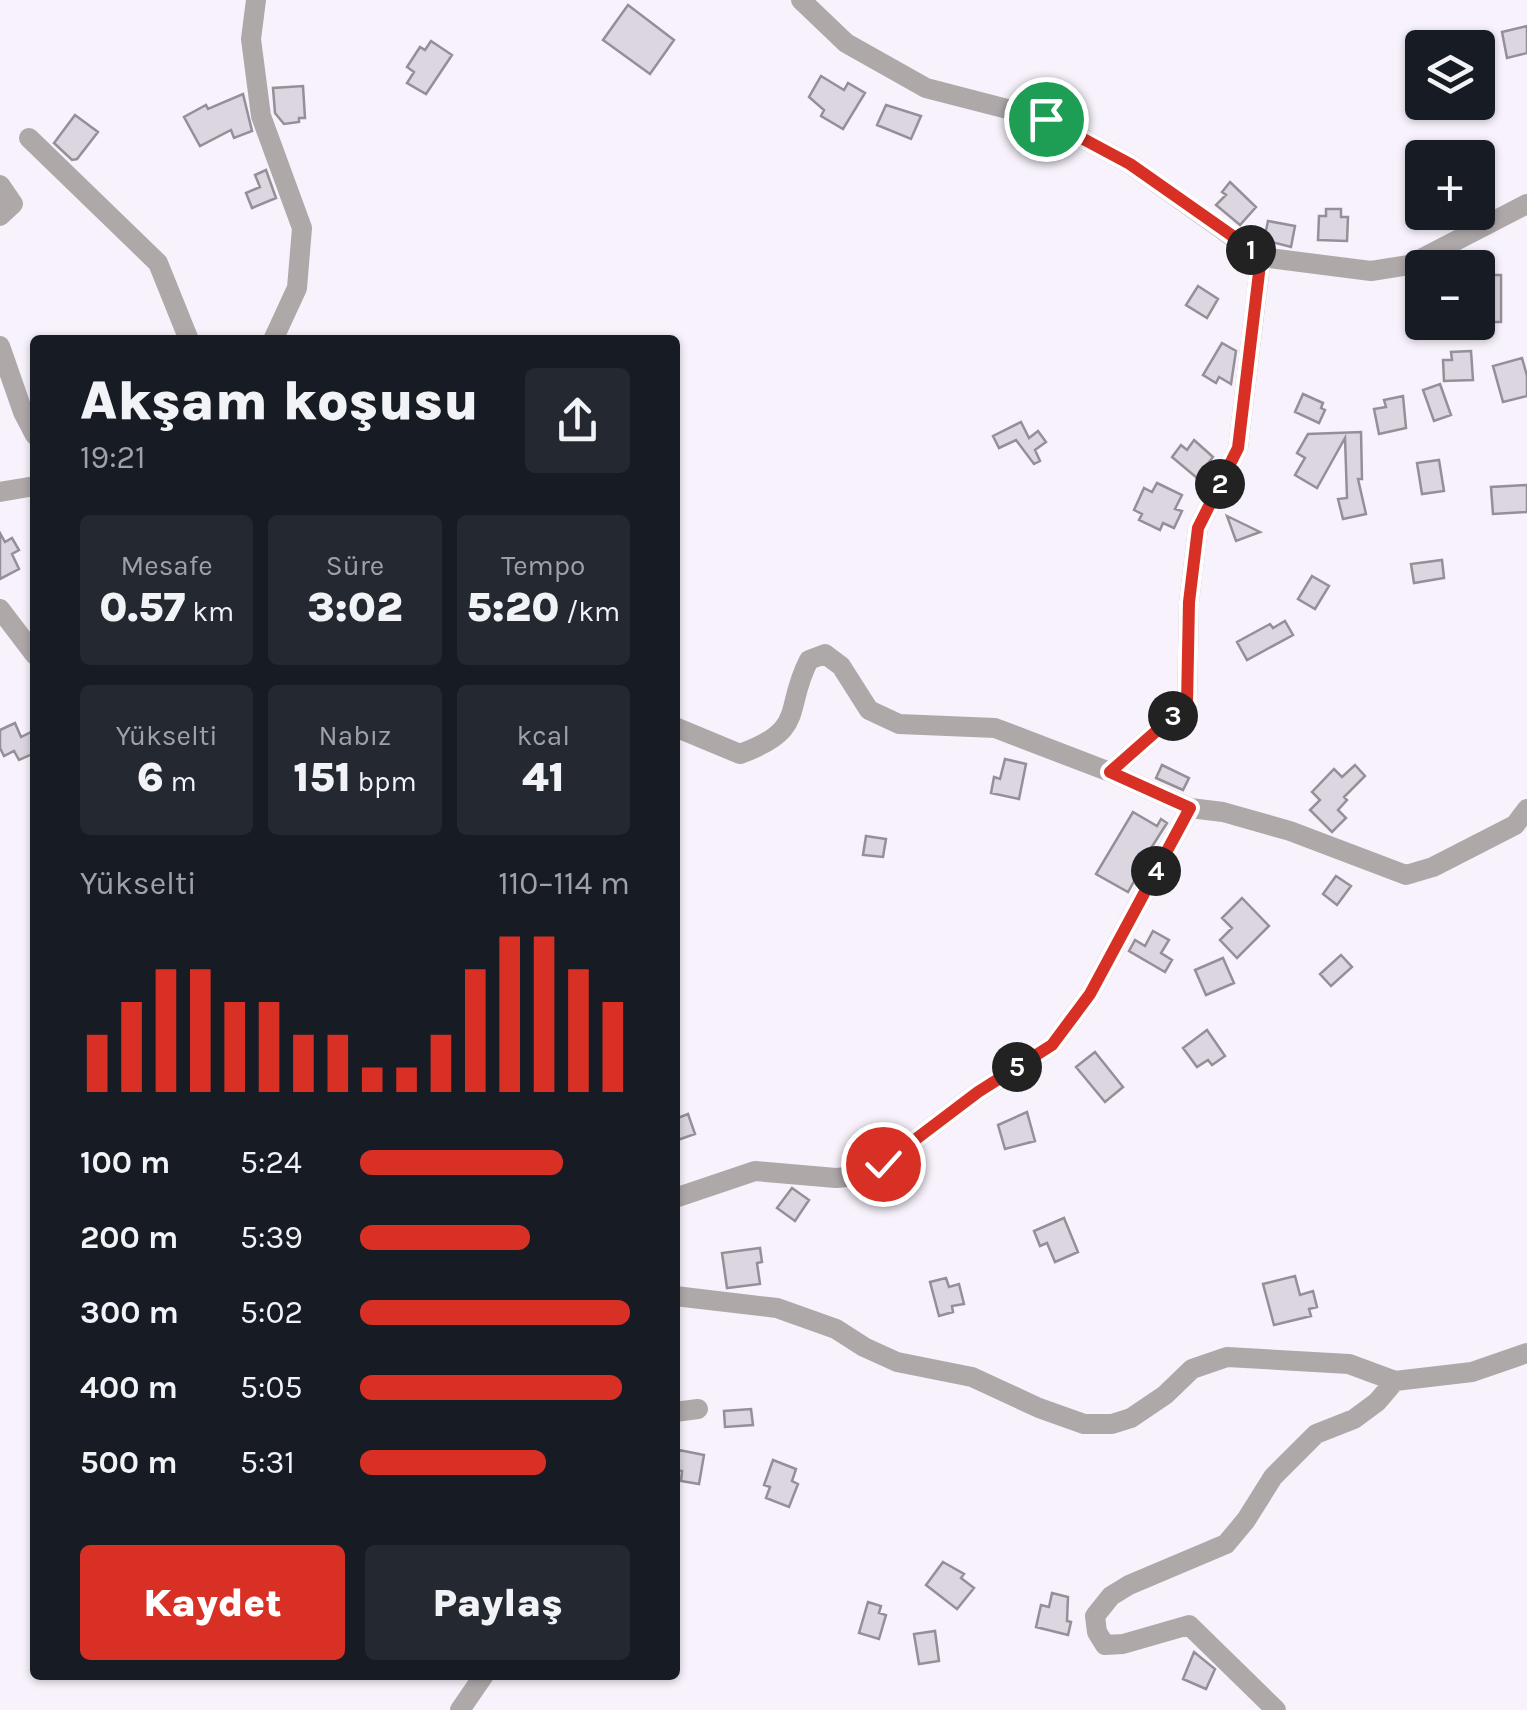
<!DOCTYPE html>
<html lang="tr">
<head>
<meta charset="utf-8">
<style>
  :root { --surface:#171b24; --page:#242831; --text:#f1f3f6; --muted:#9ea1a6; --accent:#d93025 }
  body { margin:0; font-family:Karla,sans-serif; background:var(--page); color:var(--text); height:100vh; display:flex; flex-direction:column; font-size:38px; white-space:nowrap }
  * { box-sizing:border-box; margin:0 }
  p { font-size:32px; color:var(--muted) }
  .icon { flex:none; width:55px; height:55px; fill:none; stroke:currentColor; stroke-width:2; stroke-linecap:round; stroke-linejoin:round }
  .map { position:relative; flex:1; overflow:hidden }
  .side { position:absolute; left:30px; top:335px; width:650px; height:1345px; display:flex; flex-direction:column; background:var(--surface); border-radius:10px; box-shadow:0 2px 8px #0004 }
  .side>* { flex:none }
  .controls { position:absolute; left:1405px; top:30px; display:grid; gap:20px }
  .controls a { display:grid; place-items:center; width:90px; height:90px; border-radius:10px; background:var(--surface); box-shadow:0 2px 8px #0004; font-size:50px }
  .pin { position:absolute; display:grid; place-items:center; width:85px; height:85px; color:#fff; margin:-42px; border:5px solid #fff; border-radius:50%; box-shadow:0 2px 10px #0007 }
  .km { position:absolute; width:50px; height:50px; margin:-25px; border-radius:50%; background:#222; color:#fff; font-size:28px; line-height:50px; text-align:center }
  .round { display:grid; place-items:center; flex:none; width:105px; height:105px; border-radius:10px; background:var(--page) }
  .headline { display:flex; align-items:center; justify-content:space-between; height:170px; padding:0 50px }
  h1 { font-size:55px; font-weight:800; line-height:75px }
  .figures { display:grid; grid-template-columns:repeat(3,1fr); gap:15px; height:170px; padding:10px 50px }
  .figures div { display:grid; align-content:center; border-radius:10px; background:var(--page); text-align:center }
  .figures b { font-size:42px; font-weight:800 }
  .figures small { font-size:28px; font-weight:400 }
  .figures p { font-size:28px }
  .chart { height:280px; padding:20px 50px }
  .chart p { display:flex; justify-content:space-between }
  .chart svg { width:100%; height:180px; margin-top:10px; stroke:var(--accent); stroke-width:6 }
  .action { display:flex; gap:20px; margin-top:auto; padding:20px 50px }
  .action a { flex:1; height:115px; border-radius:10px; background:var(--accent); color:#fff; font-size:40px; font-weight:800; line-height:115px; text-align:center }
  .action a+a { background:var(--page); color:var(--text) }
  ul { padding:0 50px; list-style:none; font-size:32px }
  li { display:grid; grid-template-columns:160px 120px 1fr; align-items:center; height:75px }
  li i { height:25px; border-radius:12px; background:var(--accent) }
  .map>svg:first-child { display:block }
  .building { fill:#dbd6df; stroke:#948f98; stroke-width:2.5 }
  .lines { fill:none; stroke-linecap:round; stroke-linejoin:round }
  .minor { stroke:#aea8a9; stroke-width:20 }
  .route-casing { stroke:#fff; stroke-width:20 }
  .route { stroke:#d93025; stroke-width:12 }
</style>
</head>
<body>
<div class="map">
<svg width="1527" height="1710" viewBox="0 0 1527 1710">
  <rect width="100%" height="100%" fill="#f7f2fb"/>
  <path class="building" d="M628,5L674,40L650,74L603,40Z
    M1527,26V53L1507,58L1502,32Z
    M431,41L452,55L426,94L407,83L414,72L407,67L420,47L425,50Z
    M821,76L844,90L848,83L865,93L843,129L821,116L824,110L809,97Z
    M303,86L305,118H299V122L284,124L275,113L273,88Z
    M243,94L252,131L234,138L231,130L200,146L184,117L206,105L208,109Z
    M886,105L921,116L911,139L877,125Z
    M75,115L98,132L77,159L72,160L54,143Z
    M266,170L276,198L252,208L246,193L260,187L255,175Z
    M1230,182L1256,207L1240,225L1216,205L1226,195L1222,192Z
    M1326,209H1341V217H1348L1347,241L1318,240L1319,216H1326Z
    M1268,221L1295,226L1291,247L1264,240Z
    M1478,275H1501V322H1481L1478,309Z
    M1198,286L1218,299L1207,318L1186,305Z
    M1222,343L1236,351L1231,384L1219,377L1216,383L1203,375Z
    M1471,351L1473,380L1444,381L1443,360H1452L1451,352Z
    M1522,358L1527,376V396L1503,402L1493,366Z
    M1440,384L1451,415L1434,421L1423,390Z
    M1303,394L1323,403L1321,408L1325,410L1319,423L1295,412Z
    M1403,396L1406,428L1379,434L1374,409L1386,407L1384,400Z
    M1021,422L1029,438L1038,431L1046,442L1035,450L1040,461L1034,464L1016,440L999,448L993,436Z
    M1361,432L1362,479H1358L1366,514L1343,519L1338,499L1347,498L1345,438L1317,488L1295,475L1305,458L1297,453L1308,434Z
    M1194,440L1213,457L1197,478L1172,457L1181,445L1187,450Z
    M1439,460L1444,491L1422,494L1417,463Z
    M1157,483L1182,495L1175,509L1182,511L1174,528L1163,523L1160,530L1139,520L1142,514L1134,510L1144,488L1152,492Z
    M1527,485V512L1493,514L1491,487Z
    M1227,516L1260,532L1236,541Z
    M0,533L5,542L12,538L19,550L12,554L19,569L0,579Z
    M1442,560L1444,578L1414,583L1411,564Z
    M1312,576L1329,586L1315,609L1298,599Z
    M1285,621L1293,635L1247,660L1237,642L1270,624L1273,628Z
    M15,723L21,737L35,730V753L19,760L14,751L4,756L0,748V730Z
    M1005,759L1026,764L1019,799L991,793L994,777L1000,779Z
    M1162,765L1189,778L1183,790L1156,778Z
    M1355,765L1365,776L1344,797L1347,800L1338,810L1346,818L1332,832L1310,810L1320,800L1312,792L1334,769L1342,777Z
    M1133,812L1157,826L1161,819L1167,823L1139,867L1141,869L1128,892L1096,874Z
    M866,836L886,839L883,857L863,855Z
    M1336,876L1351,886L1337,905L1323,894Z
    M1242,898L1269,926L1237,958L1220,940L1232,928L1222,918Z
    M1153,931L1169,940L1161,953L1172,960L1165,972L1129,951L1135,940L1145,946Z
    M1341,955L1352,967L1331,986L1320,974Z
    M1223,958L1234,983L1206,995L1195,970Z
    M1207,1030L1225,1056L1212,1065L1208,1060L1197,1067L1183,1048Z
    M1095,1052L1123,1087L1105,1102L1076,1067Z
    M1027,1112L1035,1141L1005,1149L998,1125Z
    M688,1114L695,1134L675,1141V1119Z
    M792,1188L809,1200L795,1221L777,1208Z
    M1064,1218L1078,1252L1055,1262L1047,1243L1040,1246L1034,1231Z
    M760,1248L762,1262L757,1263L760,1284L727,1288L722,1253Z
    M1295,1276L1300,1295L1313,1291L1317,1307L1309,1309L1311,1316L1274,1325L1263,1284Z
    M946,1278L949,1287L959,1284L964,1304L952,1306L953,1312L939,1316L930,1282Z
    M751,1409L753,1425L725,1427L724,1411Z
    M679,1450L704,1455L699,1484L681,1481L682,1471L676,1470Z
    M773,1460L796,1469L792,1481L798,1484L789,1507L766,1498L770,1487L764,1485Z
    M943,1562L964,1574L961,1578L974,1588L957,1609L926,1585Z
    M1052,1593L1068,1597L1067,1621L1071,1622L1068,1635L1036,1627L1041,1605L1049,1607Z
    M868,1602L881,1606L879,1613L886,1615L879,1639L859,1633Z
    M935,1631L939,1661L919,1664L914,1634Z
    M1194,1652L1215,1669L1206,1689L1183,1679Z"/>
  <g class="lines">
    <path class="minor" d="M256,0L251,39L261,116L302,228L297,288L273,340
      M801,0L846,43L926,88L1046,119L1130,164L1261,257
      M29,138L158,263L189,340
      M0,185L13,204L0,216
      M0,346L23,412L35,435
      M0,492L35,486
      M0,609L35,655
      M675,727L740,754C808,729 783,710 809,660L825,654L841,666L869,710L899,724L995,728L1110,772L1190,808L1223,812L1290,831L1406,875L1433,867L1515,825L1527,809
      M1110,772L1187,704L1189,602L1198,528L1238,448L1261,257L1371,271L1409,265L1527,204
      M675,1198L755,1171L836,1178L858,1176L883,1164L978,1092L1052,1045L1090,994L1190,808
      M675,1296L777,1308L836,1329L864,1347L897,1362L972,1377L1039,1408L1084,1424H1112L1131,1418L1165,1395L1192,1369L1227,1357L1349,1364L1395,1381L1472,1372L1527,1353
      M675,1412L698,1409
      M460,1710L484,1675
      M1276,1710L1189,1625L1123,1644L1105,1645L1097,1632L1095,1616L1111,1596L1129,1585L1226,1544L1246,1520L1273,1477L1316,1434L1354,1419L1377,1402L1395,1381"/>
  </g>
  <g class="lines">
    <defs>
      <path id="route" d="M883,1164L978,1092L1052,1045L1090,994L1190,808L1110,772L1187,704L1189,602L1198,528L1238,448L1261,256L1130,164L1046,119"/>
    </defs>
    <use href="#route" class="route-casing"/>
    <use href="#route" class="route"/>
  </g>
</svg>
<div class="controls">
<a><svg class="icon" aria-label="layers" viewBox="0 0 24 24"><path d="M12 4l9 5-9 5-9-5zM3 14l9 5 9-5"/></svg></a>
<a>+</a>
<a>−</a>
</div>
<div class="pin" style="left:1046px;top:119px;background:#1e9e55"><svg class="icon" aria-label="arrive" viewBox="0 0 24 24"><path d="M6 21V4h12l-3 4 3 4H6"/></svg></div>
<div class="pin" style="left:883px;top:1164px;background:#d93025"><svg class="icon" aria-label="check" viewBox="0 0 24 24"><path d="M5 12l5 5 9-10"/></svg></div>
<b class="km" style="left:1251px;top:250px">1</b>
<b class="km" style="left:1220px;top:484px">2</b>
<b class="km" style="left:1173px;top:716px">3</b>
<b class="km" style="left:1156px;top:871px">4</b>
<b class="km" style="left:1017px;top:1067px">5</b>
<section class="side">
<div class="headline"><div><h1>Akşam koşusu</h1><p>19:21</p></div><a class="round"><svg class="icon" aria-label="share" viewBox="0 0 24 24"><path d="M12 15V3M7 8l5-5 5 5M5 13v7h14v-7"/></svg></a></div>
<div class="figures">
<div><p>Mesafe</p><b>0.57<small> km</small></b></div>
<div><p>Süre</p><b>3:02</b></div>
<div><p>Tempo</p><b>5:20<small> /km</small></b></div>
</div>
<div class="figures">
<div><p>Yükselti</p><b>6<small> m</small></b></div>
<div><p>Nabız</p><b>151<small> bpm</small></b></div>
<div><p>kcal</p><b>41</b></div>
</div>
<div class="chart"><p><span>Yükselti</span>110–114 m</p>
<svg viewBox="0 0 160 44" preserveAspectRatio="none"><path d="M5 44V30M15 44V22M25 44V14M35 44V14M45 44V22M55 44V22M65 44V30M75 44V30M85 44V38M95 44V38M105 44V30M115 44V14M125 44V6M135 44V6M145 44V14M155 44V22"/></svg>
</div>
<ul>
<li><b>100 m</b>5:24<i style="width:75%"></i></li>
<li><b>200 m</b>5:39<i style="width:63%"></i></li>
<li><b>300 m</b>5:02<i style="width:100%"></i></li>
<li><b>400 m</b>5:05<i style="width:97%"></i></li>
<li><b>500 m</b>5:31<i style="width:69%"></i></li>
</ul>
<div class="action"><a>Kaydet</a><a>Paylaş</a></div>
</section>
</div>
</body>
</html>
